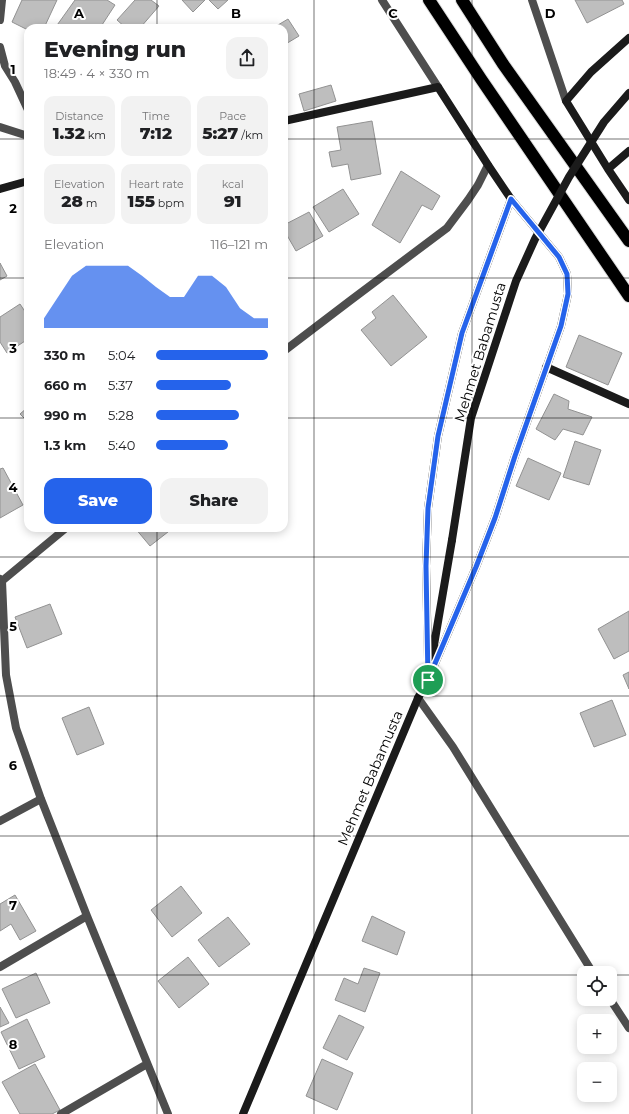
<!DOCTYPE html>
<html lang="en">
<head>
<meta charset="utf-8">
<style>
  :root { --surface:#fff; --page:#f2f2f2; --text:#202124; --muted:#757577; --accent:#2563eb }
  body { margin:0; font-family:Montserrat,sans-serif; background:var(--page); color:var(--text); height:100vh; display:flex; flex-direction:column; font-size:15px; white-space:nowrap }
  * { box-sizing:border-box; margin:0 }
  p { font-size:13px; color:var(--muted) }
  .icon { flex:none; width:22px; height:22px; fill:none; stroke:currentColor; stroke-width:2; stroke-linecap:round; stroke-linejoin:round }
  .map { position:relative; flex:1; overflow:hidden }
  .drawer { position:absolute; left:24px; top:24px; width:264px; height:508px; display:flex; flex-direction:column; background:var(--surface); border-radius:12px; box-shadow:0 2px 10px #0003 }
  .drawer>* { flex:none }
  .controls { position:absolute; left:577px; top:966px; display:grid; gap:8px }
  .controls a { display:grid; place-items:center; width:40px; height:40px; border-radius:8px; background:var(--surface); box-shadow:0 2px 10px #0003; font-size:20px }
  .pin { position:absolute; display:grid; place-items:center; width:34px; height:34px; color:#fff; margin:-17px; border:2px solid #fff; border-radius:50%; box-shadow:0 1px 4px #0007 }
  .round { display:grid; place-items:center; flex:none; width:42px; height:42px; border-radius:12px; background:var(--page) }
  .headline { display:flex; align-items:center; justify-content:space-between; height:68px; padding:0 20px }
  h1 { font-size:22px; font-weight:800; line-height:30px }
  .metrics { display:grid; grid-template-columns:repeat(3,1fr); gap:6px; height:68px; padding:4px 20px }
  .metrics div { display:grid; align-content:center; border-radius:10px; background:var(--page); text-align:center }
  .metrics b { font-size:17px; font-weight:800 }
  .metrics small { font-size:11px; font-weight:400 }
  .metrics p { font-size:11px }
  .chart { height:112px; padding:8px 20px }
  .chart p { display:flex; justify-content:space-between }
  .chart svg { width:100%; height:72px; margin-top:4px; fill:var(--accent); opacity:.7 }
  .action { display:flex; gap:8px; margin-top:auto; padding:8px 20px }
  .action a { flex:1; height:46px; border-radius:12px; background:var(--accent); color:#fff; font-size:16px; font-weight:800; line-height:46px; text-align:center }
  .action a+a { background:var(--page); color:var(--text) }
  ul { padding:0 20px; list-style:none; font-size:13px }
  li { display:grid; grid-template-columns:64px 48px 1fr; align-items:center; height:30px }
  li i { height:10px; border-radius:5px; background:var(--accent) }
  .map>svg:first-child { display:block }
  .building { fill:#bebebe; stroke:#929292 }
  .lines { fill:none; stroke-linecap:round; stroke-linejoin:round }
  .highway-casing { stroke:#dbdbdb; stroke-width:14 }
  .lane { stroke:#4e4e4e; stroke-width:8 }
  .street { stroke:#4e4e4e; stroke-width:8 }
  .secondary { stroke:#1b1b1b; stroke-width:8 }
  .highway { stroke:#000; stroke-width:12 }
  .secondary-bridge { stroke:#1b1b1b; stroke-width:8 }
  .route-casing { stroke:#fff; stroke-width:8 }
  .route { stroke:#2563eb; stroke-width:5 }
  .grid { fill:none; stroke:#000; stroke-width:1; stroke-opacity:0.55 }
  .labels { text-anchor:middle; dominant-baseline:central; stroke-width:4; stroke-linejoin:round; paint-order:stroke }
  .street-label { font-size:14px; fill:#000; stroke:#fff }
  .grid-label { font-size:13px; text-anchor:middle; font-weight:bold; fill:#000; stroke:#fff; stroke-width:4; stroke-linejoin:round; paint-order:stroke }
</style>
</head>
<body>
<div class="map">
<svg width="629" height="1114" viewBox="0 0 629 1114">
  <rect width="100%" height="100%" fill="#fff"/>
  <path class="building" d="M22,0H57L44,28H28V30L12,22Z
    M75,0H107L115,5L100,28H55Z
    M135,0H151L159,6L140,28H126L117,20Z
    M182,0H205L193,12Z
    M209,0H228L218,9Z
    M575,0H622L624,4L587,23Z
    M288,19L299,36L284,45V28H273Z
    M331,85L336,101L304,111L299,94Z
    M372,121L381,174L351,180L348,164L332,167L329,152L341,150L337,127Z
    M401,171L440,196L432,210L422,205L400,243L372,225Z
    M343,189L359,214L329,232L313,207Z
    M309,212L323,236L296,251L284,230V225Z
    M0,263L7,276L0,280Z
    M393,295L427,337L391,366L361,330L376,318L372,312Z
    M20,304L28,316V339L7,353L0,342V317Z
    M579,335L622,353L608,385L566,367Z
    M554,394L569,401L568,409L592,417L583,435L563,429L555,440L536,429Z
    M28,407V422L20,414Z
    M575,441L601,450L589,485L563,477Z
    M528,458L561,473L549,500L516,486Z
    M3,468L23,505L0,518V469Z
    M135,528H173L150,546Z
    M50,604L62,634L27,648L15,617Z
    M629,611V651L614,659L598,629Z
    M629,672V689L623,675Z
    M612,700L626,735L594,747L580,713Z
    M89,707L104,744L77,755L62,718Z
    M181,886L202,913L172,937L151,910Z
    M15,895L36,931L20,940L11,924L0,931V904Z
    M372,916L405,932L397,955L362,941Z
    M228,917L250,944L219,967L198,940Z
    M188,957L209,984L179,1008L158,981Z
    M364,968L380,973L365,1012L335,1000L344,978L358,984Z
    M36,973L50,1003L16,1018L2,989Z
    M0,1007L9,1023L0,1027Z
    M339,1015L364,1027L347,1060L323,1048Z
    M27,1019L45,1057L19,1069L1,1032Z
    M322,1059L353,1073L337,1110L306,1096Z
    M35,1064L60,1110L52,1114H20L2,1082Z"/>
  <g class="lines">
    <defs>
      <path id="highway" d="M429,0L481,79L629,296
        M462,0L503,64L629,241"/>
    </defs>
    <use href="#highway" class="highway-casing"/>
    <path class="lane" d="M418,698L453,747L593,973
      M610,999L629,1028"/>
    <path class="street" d="M382,0L438,87
      M532,0L566,101
      M0,20L2,0
      M0,47L5,66L15,82L28,110V114
      M0,127L28,136
      M284,351L351,300L447,228L468,200L478,185L488,165
      M0,579L2,581L6,675L16,728L41,799L87,916L168,1114
      M2,581L66,528
      M0,821L41,799
      M0,967L87,916
      M61,1114L147,1064"/>
    <path class="secondary" d="M629,38L591,72L566,101L608,169L629,200
      M284,121L438,87L488,165L511,199L559,257L567,274L568,294L561,326L515,456L495,518L476,567L428,680
      M608,169L629,151
      M0,189L28,181
      M546,367L629,404
      M428,659L426,566L428,508L438,436L462,333L511,199
      M243,1114L418,698L428,680L452,540"/>
    <use href="#highway" class="highway"/>
    <path class="secondary-bridge" d="M452,540L471,418L516,281L535,239L569,177L604,122L629,93"/>
  </g>
  <g class="lines">
    <defs>
      <path id="route" d="M511,199L559,257L567,274L568,294L561,326L515,456L495,518L476,567L428,680L426,566L428,508L438,436L462,333Z"/>
    </defs>
    <use href="#route" class="route-casing"/>
    <use href="#route" class="route"/>
  </g>
  <path class="grid" d="M157,0V28M314,0V1114M472,0V1114M0,139H28M284,139H629M0,278H28M284,278H629M0,418H28M284,418H629M157,528V1114M0,557H629M0,696H629M0,836H629M0,975H584M610,975H629"/>
  <g class="labels">
    <g class="street-label">
      <text transform="translate(480 352) rotate(-73)">Mehmet Babamusta</text>
      <text transform="translate(370 778) rotate(-67)">Mehmet Babamusta</text>
    </g>
  </g>
  <g class="grid-label">
    <text x="79" y="18">A</text>
    <text x="236" y="18">B</text>
    <text x="393" y="18">C</text>
    <text x="550" y="18">D</text>
    <text x="13" y="74">1</text>
    <text x="13" y="213">2</text>
    <text x="13" y="353">3</text>
    <text x="13" y="492">4</text>
    <text x="13" y="631">5</text>
    <text x="13" y="770">6</text>
    <text x="13" y="910">7</text>
    <text x="13" y="1049">8</text>
  </g>
</svg>
<div class="controls">
<a><svg class="icon" aria-label="locate" viewBox="0 0 24 24"><circle cx="12" cy="12" r="6"/><path d="M12 2v4M12 18v4M2 12h4M18 12h4"/></svg></a>
<a>+</a>
<a>−</a>
</div>
<div class="pin" style="left:428px;top:680px;background:#1e9e55"><svg class="icon" aria-label="arrive" viewBox="0 0 24 24"><path d="M6 21V4h12l-3 4 3 4H6"/></svg></div>
<section class="drawer">
<div class="headline"><div><h1>Evening run</h1><p>18:49 · 4 × 330 m</p></div><a class="round"><svg class="icon" aria-label="share" viewBox="0 0 24 24"><path d="M12 15V3M7 8l5-5 5 5M5 13v7h14v-7"/></svg></a></div>
<div class="metrics">
<div><p>Distance</p><b>1.32<small> km</small></b></div>
<div><p>Time</p><b>7:12</b></div>
<div><p>Pace</p><b>5:27<small> /km</small></b></div>
</div>
<div class="metrics">
<div><p>Elevation</p><b>28<small> m</small></b></div>
<div><p>Heart rate</p><b>155<small> bpm</small></b></div>
<div><p>kcal</p><b>91</b></div>
</div>
<div class="chart"><p><span>Elevation</span>116–121 m</p>
<svg viewBox="0 0 160 44" preserveAspectRatio="none"><path d="M0 44V38L10 25L20 12L30 6L40 6L50 6L60 6L70 12L80 19L90 25L100 25L110 12L120 12L130 19L140 32L150 38L160 38V44z"/></svg>
</div>
<ul>
<li><b>330 m</b>5:04<i style="width:100%"></i></li>
<li><b>660 m</b>5:37<i style="width:67%"></i></li>
<li><b>990 m</b>5:28<i style="width:74%"></i></li>
<li><b>1.3 km</b>5:40<i style="width:64%"></i></li>
</ul>
<div class="action"><a>Save</a><a>Share</a></div>
</section>
</div>
</body>
</html>
